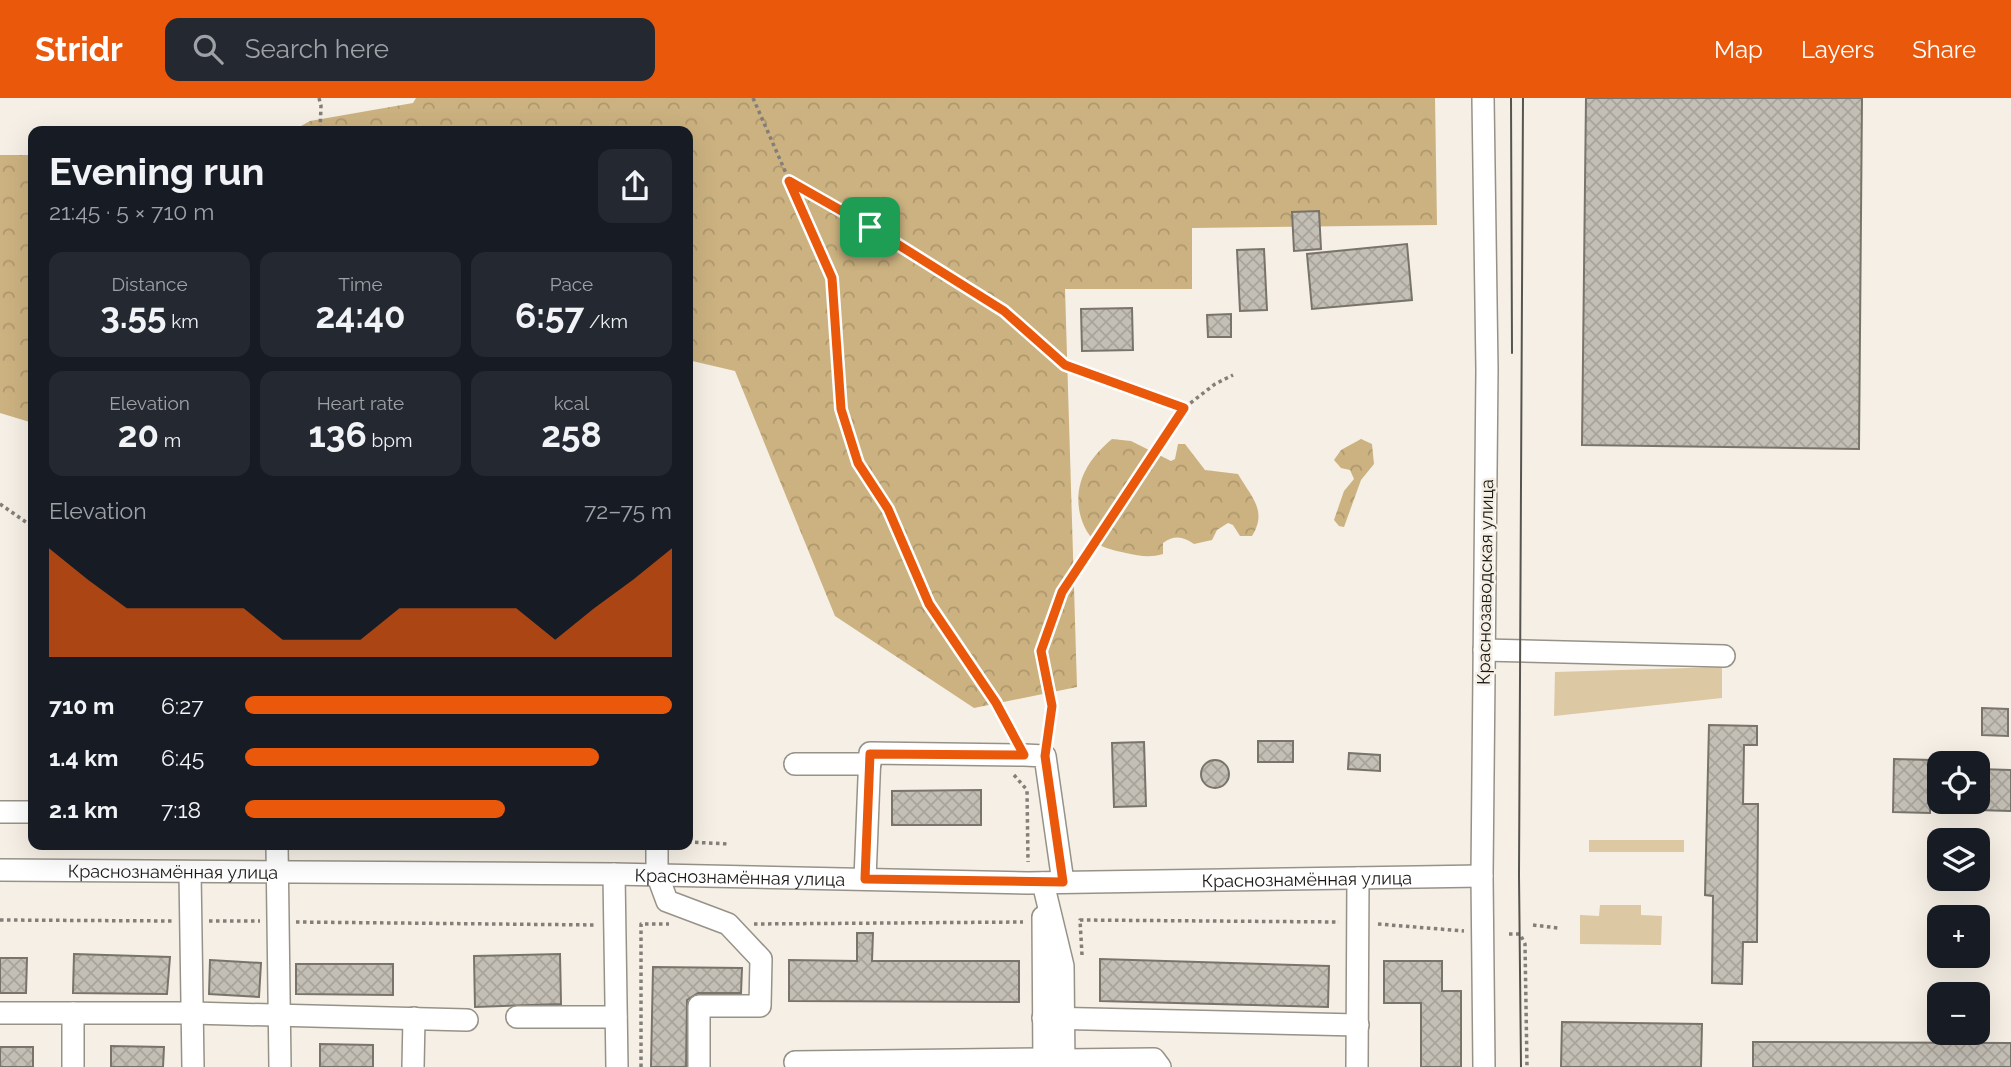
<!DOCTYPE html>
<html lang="en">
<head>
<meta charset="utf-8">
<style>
  :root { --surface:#171b24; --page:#242831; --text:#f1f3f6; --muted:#9ea1a6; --accent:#ea580c }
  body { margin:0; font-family:Raleway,sans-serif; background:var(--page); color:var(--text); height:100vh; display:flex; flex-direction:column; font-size:26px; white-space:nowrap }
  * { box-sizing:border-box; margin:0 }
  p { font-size:23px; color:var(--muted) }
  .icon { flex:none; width:38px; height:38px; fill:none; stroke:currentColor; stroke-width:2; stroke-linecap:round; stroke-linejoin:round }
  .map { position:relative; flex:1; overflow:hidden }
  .panel { position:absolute; left:28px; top:28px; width:665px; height:724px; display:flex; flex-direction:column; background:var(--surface); border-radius:14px; box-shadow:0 7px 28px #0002 }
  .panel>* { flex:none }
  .controls { position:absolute; left:1927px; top:653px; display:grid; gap:14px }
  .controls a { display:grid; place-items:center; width:63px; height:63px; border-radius:14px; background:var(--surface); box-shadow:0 7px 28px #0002; font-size:35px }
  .pin { position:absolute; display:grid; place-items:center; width:60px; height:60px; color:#fff; margin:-30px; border-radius:14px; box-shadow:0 4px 10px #0006 }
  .round { display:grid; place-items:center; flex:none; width:74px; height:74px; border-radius:14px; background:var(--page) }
  .overview { display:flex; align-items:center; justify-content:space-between; height:119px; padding:0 21px }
  h1 { font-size:38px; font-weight:700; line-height:52px }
  .metrics { display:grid; grid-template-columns:repeat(3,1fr); gap:10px; height:119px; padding:7px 21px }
  .metrics div { display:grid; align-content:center; border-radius:14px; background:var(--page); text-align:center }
  .metrics b { font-size:35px; font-weight:700 }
  .metrics small { font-size:19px; font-weight:400 }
  .metrics p { font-size:19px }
  .chart { height:196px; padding:14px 21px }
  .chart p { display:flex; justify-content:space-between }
  .chart svg { width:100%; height:126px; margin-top:7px; fill:var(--accent); opacity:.7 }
  ul { padding:0 21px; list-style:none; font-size:23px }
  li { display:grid; grid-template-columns:112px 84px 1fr; align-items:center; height:52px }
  li i { height:18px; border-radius:9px; background:var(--accent) }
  header { display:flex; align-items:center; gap:42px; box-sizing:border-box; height:98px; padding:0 35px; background:var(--accent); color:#fff }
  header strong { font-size:33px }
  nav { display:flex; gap:38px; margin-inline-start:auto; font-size:24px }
  .search { width:490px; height:63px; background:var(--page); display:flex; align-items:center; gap:18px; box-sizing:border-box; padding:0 24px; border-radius:14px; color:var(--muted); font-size:26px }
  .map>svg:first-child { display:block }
  .grass { fill:#dcc8a2 }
  .forest { fill:url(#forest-crowns) }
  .building { fill:url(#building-cross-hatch); stroke:#79746b; stroke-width:2 }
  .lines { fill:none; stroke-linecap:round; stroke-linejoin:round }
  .minor-casing { stroke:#979288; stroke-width:24 }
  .path { stroke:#837f78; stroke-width:3.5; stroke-dasharray:3.5 3.5; stroke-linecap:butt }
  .minor { stroke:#fff; stroke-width:21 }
  .tram { stroke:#57544e; stroke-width:2 }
  .route-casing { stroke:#fff; stroke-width:14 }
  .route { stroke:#ea580c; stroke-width:9 }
  .labels { text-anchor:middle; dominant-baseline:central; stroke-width:5; stroke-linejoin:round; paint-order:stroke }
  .street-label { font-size:18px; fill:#1a1814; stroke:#f5efe5 }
</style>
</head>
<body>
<header>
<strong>Stridr</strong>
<div class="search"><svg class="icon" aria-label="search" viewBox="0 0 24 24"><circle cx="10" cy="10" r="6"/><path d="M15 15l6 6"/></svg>Search here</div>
<nav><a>Map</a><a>Layers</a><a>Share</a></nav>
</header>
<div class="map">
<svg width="2011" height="969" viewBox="0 0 2011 969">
  <defs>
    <pattern id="forest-crowns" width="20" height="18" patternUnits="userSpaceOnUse" patternTransform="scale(1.75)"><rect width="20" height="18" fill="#ccb280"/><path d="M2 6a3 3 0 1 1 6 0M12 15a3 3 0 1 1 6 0" fill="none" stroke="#af986e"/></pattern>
    <pattern id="building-cross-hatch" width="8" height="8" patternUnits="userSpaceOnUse" patternTransform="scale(1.75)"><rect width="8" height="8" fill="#c4bfb5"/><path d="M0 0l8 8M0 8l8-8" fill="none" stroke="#a8a39b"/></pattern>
  </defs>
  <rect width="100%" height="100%" fill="#f5efe5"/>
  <path class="grass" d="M1722,569V600L1554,618L1555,574Z
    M1589,742H1684V754H1589Z
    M1600,807H1641V817L1662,818L1661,847L1580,846V817L1599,818Z"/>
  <path class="forest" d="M416,0H1435L1437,127L1192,130V191H1065L1077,589L974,610L835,518L735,273L688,262V33H292L310,23L413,5Z
    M0,57H33V325L0,315Z
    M1112,341L1131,343L1171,363L1175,361L1178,346H1185L1205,372L1238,376C1251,399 1268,412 1252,438H1240L1233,427L1228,425L1217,432L1212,442L1194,446C1183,438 1174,437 1163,445V456C1150,460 1139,458 1126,455C1117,453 1107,451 1100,447C1089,440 1083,428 1080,416C1073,385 1089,360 1112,341Z
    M1361,341L1372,346L1374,366L1361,382L1344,429L1339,428L1334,422L1344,393L1354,381L1350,372L1341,370L1334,362L1341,352Z"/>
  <path class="building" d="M1586,0H1862L1859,351L1582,347Z
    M1319,113L1321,151L1294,153L1292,114Z
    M1407,146L1412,202L1312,211L1307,156Z
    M1264,151L1267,212L1240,213L1237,152Z
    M1132,210L1133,252L1082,253L1081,211Z
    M1231,216V239H1208L1207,217Z
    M1982,610L2008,611V638L1982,637Z
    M1709,627L1757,628V647H1744L1743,706H1758L1757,844H1743L1742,886L1712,885L1713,798L1705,797Z
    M1258,643H1293V664H1258Z
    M1144,644L1146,708L1114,709L1112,645Z
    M1349,655L1380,657V673L1348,671Z
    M1894,661L1932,662L1930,715L1893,714Z
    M1201 676a14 14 0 1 1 28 0a14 14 0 1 1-28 0Z
    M1978,671L2011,672V713L1977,712Z
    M981,692V727H892V693Z
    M857,835H873L872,863H1019V904L789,903V862L857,863Z
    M74,856L170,859L167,896L73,895Z
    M560,856L561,906L475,909L474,858Z
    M0,860H27L26,895H0Z
    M1100,861L1329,868L1328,909L1100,903Z
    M210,862L261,865L259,899L209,896Z
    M1384,863H1442V893H1461V969H1421V905H1384Z
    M296,866H393V897L296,896Z
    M653,869L742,870L741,895H698L687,902L686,969H651Z
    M1562,924L1702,926L1701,969H1561Z
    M1753,944L2011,945V969H1753Z
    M320,946L373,947V969H320Z
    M111,948L164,949L163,969H111Z
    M0,949H33V969H0Z"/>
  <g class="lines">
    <defs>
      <g id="minor">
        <path d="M1483,0L1487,272L1482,778L1484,969"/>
        <path d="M1484,552L1724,558"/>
        <path d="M795,666H870"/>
        <path d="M0,714H33"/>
        <path d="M277,747L280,969"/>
        <path d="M657,747V776L667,803L728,826L761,861L760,908H699V969"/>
        <path id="s1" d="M0,772L614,776L1028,785L1482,778"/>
        <path d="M190,774L193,969"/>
        <path d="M614,776L617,969"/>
        <path d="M865,781L870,655L1024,657L1045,658L1063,784"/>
        <path d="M1043,785L1063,868L1064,969"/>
        <path d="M1043,819L1044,969"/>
        <path d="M0,915H192L467,922"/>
        <path d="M73,915V969"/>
        <path d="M517,919H616"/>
        <path d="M1043,920L1358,927"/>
        <path d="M1064,962L1154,961L1160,969"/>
        <path d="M795,964L1044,961"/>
        <path d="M413,969L414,920"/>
        <path d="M1357,969L1358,780"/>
      </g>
    </defs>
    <use href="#minor" class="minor-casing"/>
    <path class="path" d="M319,0L321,8L320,33
      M753,0L832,180L841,311L858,364L888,411L929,507L996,605L1013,637
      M791,84L870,129L1004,213L1065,267L1184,310
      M0,406L33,429
      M1048,638L1052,608L1041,553L1062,493L1184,310L1215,286L1233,277
      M1014,677L1027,692L1028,764
      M688,744L729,746
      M0,822L173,823
      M209,823H260
      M296,824L596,827
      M754,826L1023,824
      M1378,826L1464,833
      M1533,827L1558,830
      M1509,836H1520L1525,846L1527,969
      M1082,857L1080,822L1339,824
      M641,969V826H669"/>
    <use href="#minor" class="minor"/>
    <path class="tram" d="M1511,0L1512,255
      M1521,969L1519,777L1523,0"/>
  </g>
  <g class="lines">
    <defs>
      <path id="route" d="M789,83L870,129L1004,213L1065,267L1184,310L1062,494L1041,553L1052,608L1045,658L1063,784L865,781L870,656L1024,657L996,605L929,506L888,411L858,365L841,311L832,180Z"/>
    </defs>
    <use href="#route" class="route-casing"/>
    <use href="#route" class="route"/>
  </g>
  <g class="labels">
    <g class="street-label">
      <text transform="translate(1485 484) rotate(-89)">Краснозаводская улица</text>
      <text stroke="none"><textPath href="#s1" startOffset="173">Краснознамённая улица</textPath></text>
      <text stroke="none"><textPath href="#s1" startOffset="740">Краснознамённая улица</textPath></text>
      <text stroke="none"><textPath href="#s1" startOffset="1307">Краснознамённая улица</textPath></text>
    </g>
  </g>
</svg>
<div class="controls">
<a><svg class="icon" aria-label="locate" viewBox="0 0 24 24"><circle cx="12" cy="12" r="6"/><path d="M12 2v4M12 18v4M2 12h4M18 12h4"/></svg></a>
<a><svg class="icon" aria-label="layers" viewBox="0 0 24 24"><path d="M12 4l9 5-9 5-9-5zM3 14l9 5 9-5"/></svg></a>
<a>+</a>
<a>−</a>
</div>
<div class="pin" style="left:870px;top:129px;background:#1e9e55"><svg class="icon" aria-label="arrive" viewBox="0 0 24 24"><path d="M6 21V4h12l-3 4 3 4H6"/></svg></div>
<section class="panel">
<div class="overview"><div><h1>Evening run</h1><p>21:45 · 5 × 710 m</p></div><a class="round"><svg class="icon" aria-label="share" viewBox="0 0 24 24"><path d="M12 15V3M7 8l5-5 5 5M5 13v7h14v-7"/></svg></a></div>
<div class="metrics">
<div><p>Distance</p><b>3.55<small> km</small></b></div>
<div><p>Time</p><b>24:40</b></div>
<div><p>Pace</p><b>6:57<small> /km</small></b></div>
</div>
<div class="metrics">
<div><p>Elevation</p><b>20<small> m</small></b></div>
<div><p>Heart rate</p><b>136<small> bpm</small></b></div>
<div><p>kcal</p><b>258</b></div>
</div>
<div class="chart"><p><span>Elevation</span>72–75 m</p>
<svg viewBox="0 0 160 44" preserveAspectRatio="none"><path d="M0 44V6L10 17L20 27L30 27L40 27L50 27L60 38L70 38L80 38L90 27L100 27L110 27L120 27L130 38L140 27L150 17L160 6V44z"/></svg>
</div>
<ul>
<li><b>710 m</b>6:27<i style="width:100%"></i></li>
<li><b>1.4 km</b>6:45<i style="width:83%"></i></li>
<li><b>2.1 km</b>7:18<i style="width:61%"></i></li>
</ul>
</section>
</div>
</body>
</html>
